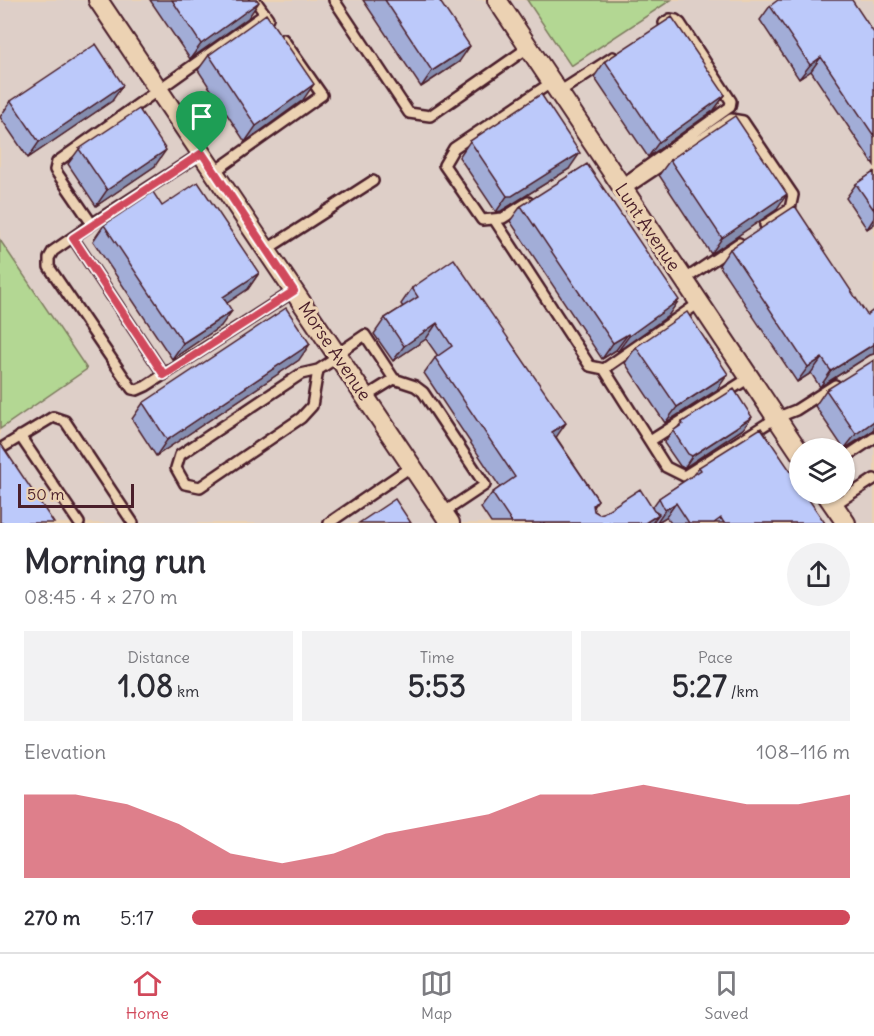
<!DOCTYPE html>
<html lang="en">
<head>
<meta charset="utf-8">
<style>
  :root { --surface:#fff; --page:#f2f2f3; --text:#2b2b33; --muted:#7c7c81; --line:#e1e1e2; --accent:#d1495b }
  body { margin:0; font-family:Delius,sans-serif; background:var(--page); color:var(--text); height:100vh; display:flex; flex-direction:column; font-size:22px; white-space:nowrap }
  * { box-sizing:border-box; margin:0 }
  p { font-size:20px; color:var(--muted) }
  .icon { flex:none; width:33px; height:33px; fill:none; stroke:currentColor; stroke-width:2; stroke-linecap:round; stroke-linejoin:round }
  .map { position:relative; height:523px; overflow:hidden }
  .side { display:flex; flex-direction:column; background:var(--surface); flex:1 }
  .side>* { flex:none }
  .buttons { position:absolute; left:789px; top:438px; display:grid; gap:12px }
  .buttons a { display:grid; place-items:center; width:66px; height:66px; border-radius:50%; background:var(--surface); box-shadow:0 2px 4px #0004; font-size:30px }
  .scale { position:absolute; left:18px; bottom:15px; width:116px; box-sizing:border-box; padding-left:6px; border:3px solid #4a1f2b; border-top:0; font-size:16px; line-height:21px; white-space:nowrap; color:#4a1f2b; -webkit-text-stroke:4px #ecd2b3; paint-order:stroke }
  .pin { position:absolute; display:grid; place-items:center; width:51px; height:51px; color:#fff; margin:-62px -26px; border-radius:50% 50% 50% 0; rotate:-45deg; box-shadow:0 0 6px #0007 }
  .pin .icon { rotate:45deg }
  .round { display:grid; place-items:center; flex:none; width:63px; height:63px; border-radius:32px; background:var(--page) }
  .headline { display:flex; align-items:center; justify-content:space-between; height:102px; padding:0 24px }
  h1 { font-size:33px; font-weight:700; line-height:45px }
  .figures { display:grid; grid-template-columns:repeat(3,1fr); gap:9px; height:102px; padding:6px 24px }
  .figures div { display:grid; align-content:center; border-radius:0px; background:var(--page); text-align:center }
  .figures b { font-size:30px; font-weight:700 }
  .figures small { font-size:16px; font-weight:400 }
  .figures p { font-size:16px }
  .chart { height:168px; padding:12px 24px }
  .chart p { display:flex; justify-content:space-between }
  .chart svg { width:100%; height:108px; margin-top:6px; fill:var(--accent); opacity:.7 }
  ul { padding:0 24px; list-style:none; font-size:20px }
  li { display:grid; grid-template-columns:96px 72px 1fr; align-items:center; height:45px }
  li i { height:15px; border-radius:8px; background:var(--accent) }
  .tabs { display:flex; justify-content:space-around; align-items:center; height:84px; border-top:2px solid var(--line); background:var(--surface); font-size:16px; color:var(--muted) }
  .tabs a { display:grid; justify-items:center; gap:3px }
  .tabs .active { color:var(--accent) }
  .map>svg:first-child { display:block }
  .built { fill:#decfc8; fill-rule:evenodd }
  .green { fill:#b3d793; stroke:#7e7b5f; stroke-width:1.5 }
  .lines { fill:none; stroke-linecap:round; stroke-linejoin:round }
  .lane-casing { stroke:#4a1f2b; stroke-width:14 }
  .street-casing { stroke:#4a1f2b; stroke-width:22 }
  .lane { stroke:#ecd2b3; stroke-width:9 }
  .street { stroke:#ecd2b3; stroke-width:18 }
  .wall { fill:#a2add7; stroke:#4a1f2b; stroke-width:1.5 }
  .shaded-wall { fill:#848daf; stroke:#4a1f2b; stroke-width:1.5 }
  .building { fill:#bcc9fa; stroke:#4a1f2b; stroke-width:1.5 }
  .route-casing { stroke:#fff; stroke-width:12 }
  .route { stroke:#d1495b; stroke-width:8 }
  .labels { text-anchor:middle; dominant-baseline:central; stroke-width:6; stroke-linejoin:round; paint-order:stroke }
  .street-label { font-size:18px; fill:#4a1f2b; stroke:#ecd2b3 }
</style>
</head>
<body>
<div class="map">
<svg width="874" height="523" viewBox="0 0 874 523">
  <rect width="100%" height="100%" fill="#ecd2b3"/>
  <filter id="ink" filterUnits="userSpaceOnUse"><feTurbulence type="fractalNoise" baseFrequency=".0167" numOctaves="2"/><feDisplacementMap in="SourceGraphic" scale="12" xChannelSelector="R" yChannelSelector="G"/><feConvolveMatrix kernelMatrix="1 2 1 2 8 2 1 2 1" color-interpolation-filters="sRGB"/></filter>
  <g filter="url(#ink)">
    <path class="built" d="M0,0H874V523H0V429L87,369L0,240ZM800,448H844V494H800Z"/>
    <path class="green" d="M527,0H671L571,66Z
      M0,240L87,369L0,429Z"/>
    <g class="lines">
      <defs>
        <path id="lane" d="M255,0L268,18
          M334,0L409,113L430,116L529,47
          M559,92L613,57
          M202,153L92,224L55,170L57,162L265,14
          M214,172L322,95L283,39
          M621,185L730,107L731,101L680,23L676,20L670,19L664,23
          M629,187L731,119L743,121L793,195L790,209L765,225
          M528,202L503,218L482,220L444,165L454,148L552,82
          M494,219L590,366L604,369L699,303
          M92,224L53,251L49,258V267L132,389L137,390L146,386L294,291
          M73,238L164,375
          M266,250L373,181
          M684,280L739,243
          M337,354L365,335L394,379L365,397
          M604,369L666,467L684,476L776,418L796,410L835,385
          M318,370L312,406L301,418L200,487L185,484L176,468L180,455L301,374L318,370L338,357
          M394,379L415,386L423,392L485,485L443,513
          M20,436L79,523
          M650,441L749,378
          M0,449L53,417L65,421L133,523
          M844,458L874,438
          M834,505L874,479
          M329,523L412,466"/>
        <path id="street" d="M98,0L450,523
          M497,0L800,453
          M826,494L846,523"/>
      </defs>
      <use href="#lane" class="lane-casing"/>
      <use href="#street" class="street-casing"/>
      <use href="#lane" class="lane"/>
      <use href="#street" class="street"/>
    </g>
    <path class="wall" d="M150,0H257L248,18L190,59Z
      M363,0H439L459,62L421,87Z
      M770,6L874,33V165L811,71L799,79L760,20Z
      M209,55L303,100L245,142L198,70Z
      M605,61L725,95L714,110L648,157L594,77Z
      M11,101H112L28,158L0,117Z
      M470,141L569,169L501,211L496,212L459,157Z
      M79,149L155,166L96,206L68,164Z
      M670,160L776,210L711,254L659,175Z
      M874,172V224L867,229L846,198L856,184Z
      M162,206L259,273L248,289L227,303L221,326L172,359L93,241L104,225Z
      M521,206L668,316L618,351L616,350L602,359L510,221Z
      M730,249L867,315L874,310V354L870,355L820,387L811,373L797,382L719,265Z
      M412,288L556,437L598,500L593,507L594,511L599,514L652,508L659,498L693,475L699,467L825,523H671L666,517L657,523H655L654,521L652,523H491L481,508L492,493L500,487L424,373L435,358L438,356L426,339L393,361L374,334L385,318L403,307L401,304Z
      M636,347L717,390L665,423L625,363Z
      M299,360L156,456L132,419L143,403Z
      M826,390L874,430L844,449L815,406Z
      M682,422L743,429L684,468L680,466L664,443L673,431L678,427Z"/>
    <path class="shaded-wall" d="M259,2L248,18L190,59L201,44Z
      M470,46L459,62L421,87L432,71Z
      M821,57L811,71L799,79L810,65Z
      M314,84L303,100L245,142L256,126Z
      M123,85L112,101L28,158L39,142Z
      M725,95L714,110L648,157L659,142Z
      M166,150L155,166L96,206L107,190Z
      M580,153L569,169L501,211L496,212L507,196Z
      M787,194L776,210L711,254L722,238Z
      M874,218V224L867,229Z
      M259,273L248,289L212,313L223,297Z
      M679,300L668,316L618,351L629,336Z
      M232,311L221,326L172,359L183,343Z
      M437,323L426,339L393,361L404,346Z
      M628,334L616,350L602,359L613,343Z
      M310,344L299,360L156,456L167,440Z
      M874,344V354L870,355L820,387L831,371Z
      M822,358L811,373L797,382L808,367Z
      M728,374L717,390L665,423L677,407Z
      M752,417L743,429L684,468L692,456Z
      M874,421V430L844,449L856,434Z
      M566,423L555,439L552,432Z
      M676,503L666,517L656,523L665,510Z
      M659,514L652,523H645Z"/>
    <path class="building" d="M172,0H257L259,2L201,44Z
      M385,0H439L470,46L432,71Z
      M778,0H852L874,33V136L821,57L810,65L770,6Z
      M266,14L314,84L256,126L209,55Z
      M672,17L725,95L659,142L605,61Z
      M96,44L123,85L39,142L11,101Z
      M541,94L580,153L512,196H507L470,141Z
      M139,109L166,150L107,190L79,149Z
      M735,116L787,194L722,238L670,160Z
      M587,164L679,300L629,336L628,334L613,343L521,206Z
      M874,172V210L856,184Z
      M198,182L259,273L223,297L232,311L183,343L104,225L153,192L162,206Z
      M795,206L867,315L874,310V344L831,371L822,358L808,367L730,249Z
      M454,259L566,423L552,432L598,500L593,505L594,511L599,514L603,513L640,489L654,511L659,514L645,523H512L492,493L515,477L435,358L452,346L437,323L404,346L385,318L418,297L412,288Z
      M286,308L310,344L167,440L143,403Z
      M687,312L728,374L677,407L636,347Z
      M874,360V421L856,434L826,390Z
      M734,389L752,417L692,456L688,454L673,431L683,424L682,422Z
      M761,428L800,485V494H805L825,523H724L721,518L714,523H689L676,503L665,510L659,498L701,470L699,467Z
      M1,444L54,523H0V445Z
      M395,499L411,523H359Z"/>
  </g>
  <g class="lines" filter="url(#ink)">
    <defs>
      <path id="route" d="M202,153L294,291L164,375L73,238Z"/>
    </defs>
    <use href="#route" class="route-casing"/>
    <use href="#route" class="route"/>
  </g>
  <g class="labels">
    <g class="street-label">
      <text transform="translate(648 227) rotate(56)">Lunt Avenue</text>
      <text transform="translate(335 351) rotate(56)">Morse Avenue</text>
    </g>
  </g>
</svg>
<div class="buttons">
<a><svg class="icon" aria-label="layers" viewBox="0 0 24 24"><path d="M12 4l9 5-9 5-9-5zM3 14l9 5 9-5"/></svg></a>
</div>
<div class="scale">50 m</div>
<div class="pin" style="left:202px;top:153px;background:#1e9e55"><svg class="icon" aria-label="arrive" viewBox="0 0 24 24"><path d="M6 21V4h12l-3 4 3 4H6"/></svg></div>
</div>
<section class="side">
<div class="headline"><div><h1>Morning run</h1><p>08:45 · 4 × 270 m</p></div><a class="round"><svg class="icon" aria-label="share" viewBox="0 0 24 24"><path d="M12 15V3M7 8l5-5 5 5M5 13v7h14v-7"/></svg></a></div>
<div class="figures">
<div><p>Distance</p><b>1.08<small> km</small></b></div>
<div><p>Time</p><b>5:53</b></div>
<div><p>Pace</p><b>5:27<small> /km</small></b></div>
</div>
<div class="chart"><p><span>Elevation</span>108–116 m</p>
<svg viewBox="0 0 160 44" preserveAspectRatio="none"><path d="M0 44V10L10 10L20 14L30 22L40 34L50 38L60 34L70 26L80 22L90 18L100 10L110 10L120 6L130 10L140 14L150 14L160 10V44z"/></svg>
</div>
<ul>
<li><b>270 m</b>5:17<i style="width:100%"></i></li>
</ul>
</section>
<nav class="tabs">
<a class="active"><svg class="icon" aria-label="home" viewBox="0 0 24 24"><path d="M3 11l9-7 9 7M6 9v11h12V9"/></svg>Home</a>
<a><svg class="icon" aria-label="map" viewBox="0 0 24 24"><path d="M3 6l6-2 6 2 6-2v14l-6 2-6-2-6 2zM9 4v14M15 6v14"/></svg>Map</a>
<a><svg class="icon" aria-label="saved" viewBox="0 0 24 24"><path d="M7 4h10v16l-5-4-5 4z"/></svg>Saved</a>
</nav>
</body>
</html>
